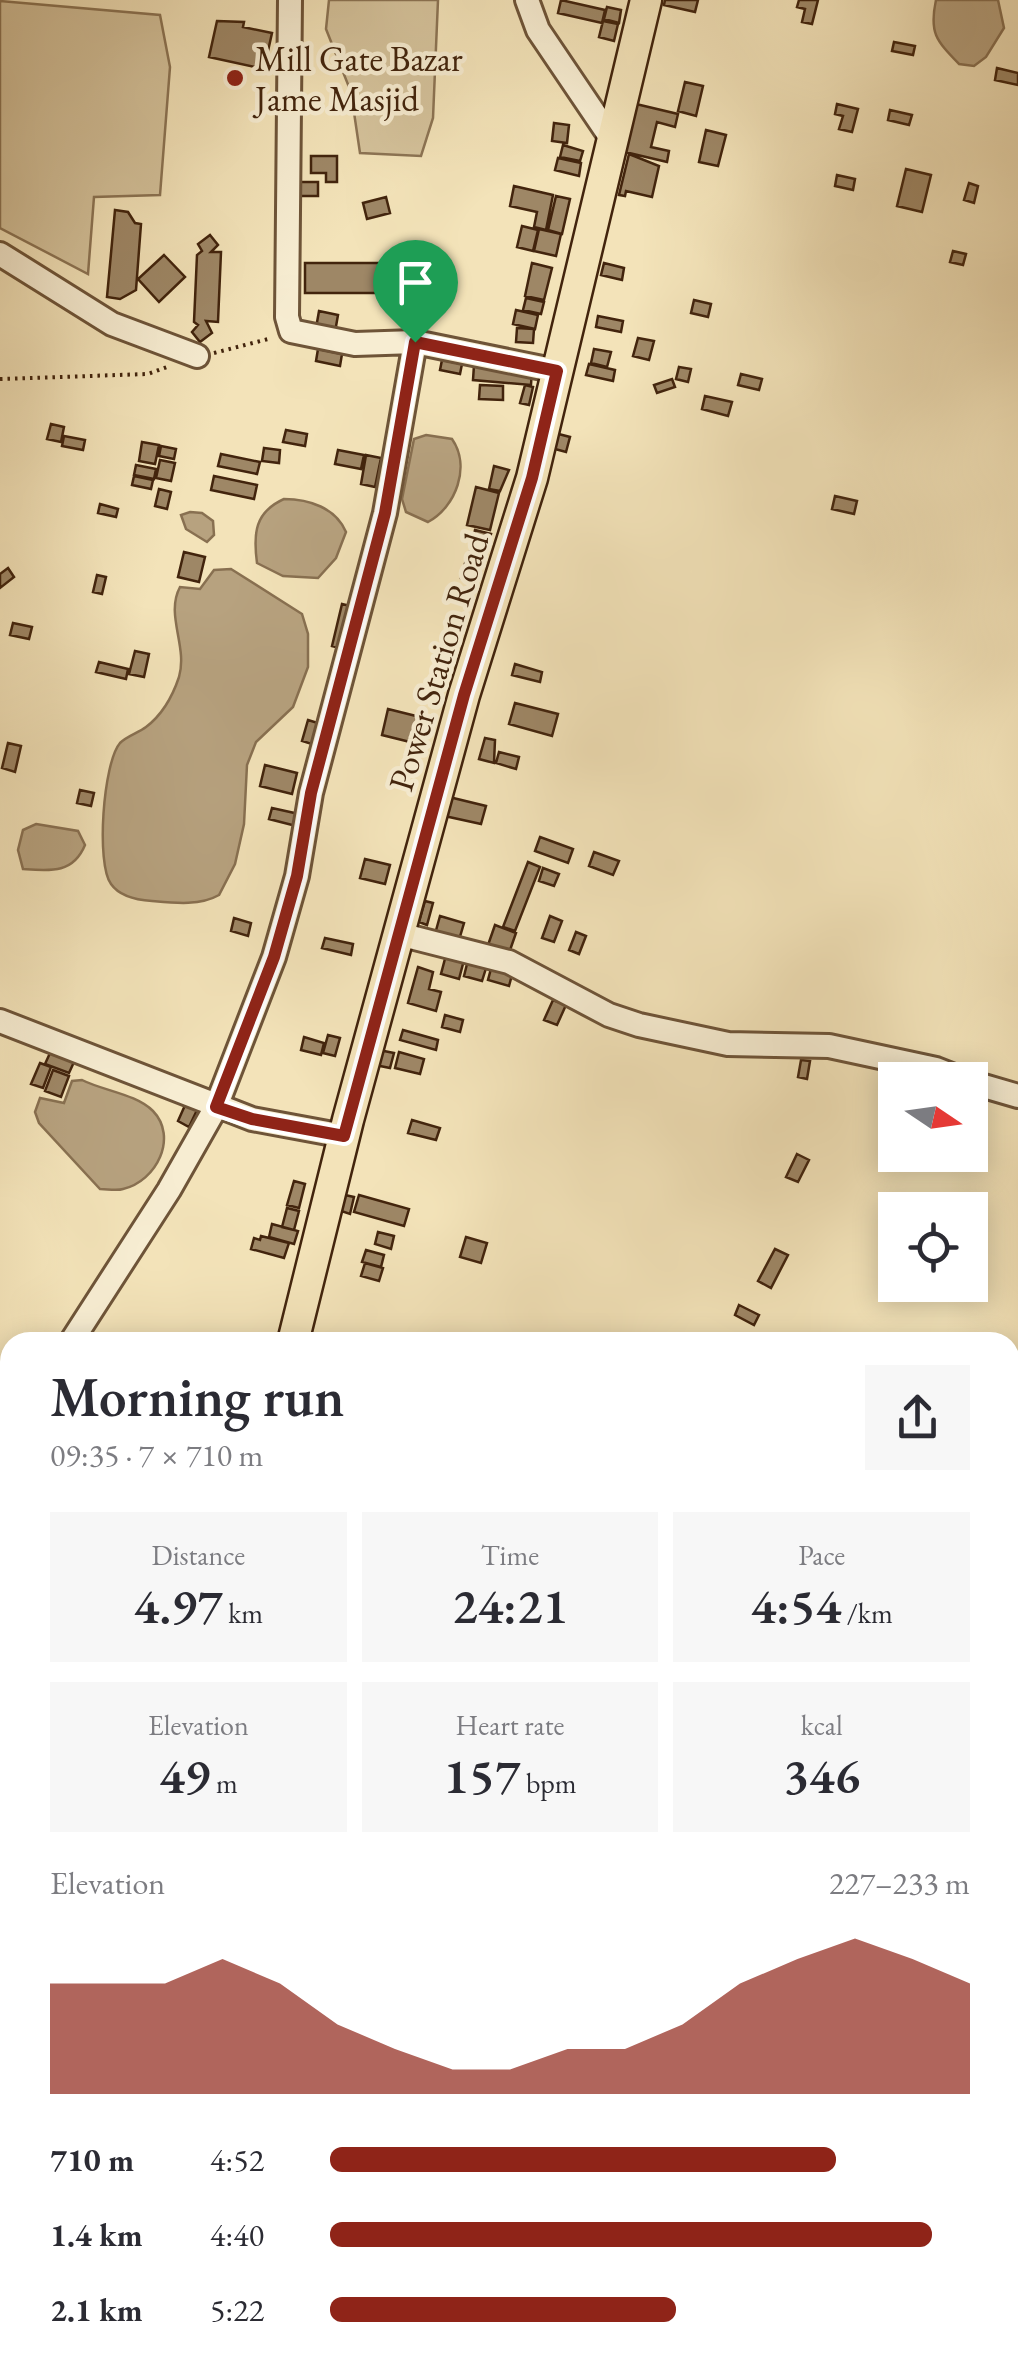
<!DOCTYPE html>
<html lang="en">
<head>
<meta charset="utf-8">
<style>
  :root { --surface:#fff; --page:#f7f7f7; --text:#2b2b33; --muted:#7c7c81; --accent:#8f2418 }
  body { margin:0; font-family:"EB Garamond",serif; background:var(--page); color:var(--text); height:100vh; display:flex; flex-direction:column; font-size:38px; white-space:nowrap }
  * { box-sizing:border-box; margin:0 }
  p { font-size:32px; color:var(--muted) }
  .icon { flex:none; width:55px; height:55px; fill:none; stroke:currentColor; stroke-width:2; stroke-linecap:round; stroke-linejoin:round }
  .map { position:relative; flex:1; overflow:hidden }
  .drawer { position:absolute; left:0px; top:1332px; width:1020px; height:1038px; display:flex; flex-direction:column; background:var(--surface); border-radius:30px 30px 0 0; box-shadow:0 5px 25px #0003 }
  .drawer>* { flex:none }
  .needle { width:65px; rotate:103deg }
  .fabs { position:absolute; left:878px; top:1062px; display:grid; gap:20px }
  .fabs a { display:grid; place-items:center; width:110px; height:110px; border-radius:0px; background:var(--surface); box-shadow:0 5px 25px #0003; font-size:50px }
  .pin { position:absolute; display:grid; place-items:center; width:85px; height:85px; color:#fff; margin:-102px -42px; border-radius:50% 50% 50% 0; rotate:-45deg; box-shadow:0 0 10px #0007 }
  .pin .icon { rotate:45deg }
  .round { display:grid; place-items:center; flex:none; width:105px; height:105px; border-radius:0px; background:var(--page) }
  .summary { display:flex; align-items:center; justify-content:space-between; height:170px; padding:0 50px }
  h1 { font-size:55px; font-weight:600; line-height:75px }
  .figures { display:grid; grid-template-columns:repeat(3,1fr); gap:15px; height:170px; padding:10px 50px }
  .figures div { display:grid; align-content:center; border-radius:0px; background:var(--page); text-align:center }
  .figures b { font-size:50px; font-weight:600 }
  .figures small { font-size:28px; font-weight:400 }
  .figures p { font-size:28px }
  .chart { height:280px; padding:20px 50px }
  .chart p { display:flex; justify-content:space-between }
  .chart svg { width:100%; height:180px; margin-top:10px; fill:var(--accent); opacity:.7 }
  ul { padding:0 50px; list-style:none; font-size:32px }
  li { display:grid; grid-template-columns:160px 120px 1fr; align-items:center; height:75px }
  li i { height:25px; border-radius:12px; background:var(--accent) }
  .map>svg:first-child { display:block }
  .green { fill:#d5c39c; stroke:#8c7454; stroke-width:2.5 }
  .water { fill:#b7a27f; stroke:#887051; stroke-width:2.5 }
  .building { fill:#9e8766; stroke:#42240d; stroke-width:2.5 }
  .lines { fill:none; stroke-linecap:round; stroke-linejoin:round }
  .minor-casing { stroke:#6e5438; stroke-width:28 }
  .major-casing { stroke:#42240d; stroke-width:35 }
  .path { stroke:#42240d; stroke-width:4; stroke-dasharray:2.5 5; stroke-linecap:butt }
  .minor { stroke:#f7edd2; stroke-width:22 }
  .major { stroke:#f3e3b9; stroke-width:30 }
  .route-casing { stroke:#fff; stroke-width:20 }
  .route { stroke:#8f2418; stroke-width:12 }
  .poi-dot { fill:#8f2418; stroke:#f7edd2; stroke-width:4 }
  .labels { text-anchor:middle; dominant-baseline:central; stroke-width:9; stroke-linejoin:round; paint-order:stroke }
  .poi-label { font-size:35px; fill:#42240d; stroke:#f7edd2; text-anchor:start }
  .street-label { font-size:35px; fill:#42240d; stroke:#f7edd2 }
</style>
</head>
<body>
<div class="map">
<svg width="1018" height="2369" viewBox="0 0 1018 2369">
  <rect width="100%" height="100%" fill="#f3e3b9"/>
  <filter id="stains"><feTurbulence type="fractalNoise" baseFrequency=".002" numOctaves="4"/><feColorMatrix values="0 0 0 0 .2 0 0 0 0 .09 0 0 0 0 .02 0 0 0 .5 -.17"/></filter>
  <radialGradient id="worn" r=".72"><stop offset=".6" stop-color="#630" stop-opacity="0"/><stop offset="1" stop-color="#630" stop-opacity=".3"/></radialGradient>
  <path class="green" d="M329,0H438L433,118L421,156L360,153L351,92L326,29Z
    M0,1L160,15L170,67L160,195L94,197L88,274L0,228Z"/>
  <path class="water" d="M936,0H998L1004,28L986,57L974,66L959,64C936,40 929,33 936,0Z
    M426,435L452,439C471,466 456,507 428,522L406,512L402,499L414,439Z
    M284,499C309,499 336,508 346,532L336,558L318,578L283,576L257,563C253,533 255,512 284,499Z
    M190,512L202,513L213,521L214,535L207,542L186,529L181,515Z
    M231,569L302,614L308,634V667L293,707L256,742L247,765L244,824L235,864L219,895C200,906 174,903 152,901C137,900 120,897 111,884C96,864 103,763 120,743C127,736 138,733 146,727C162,715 173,695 179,677C188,646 165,615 180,587L200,589L214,570Z
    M36,824L78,831L85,845C73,874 50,871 23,869L18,850L23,830Z
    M82,1080C104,1091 136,1094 153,1111C178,1137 157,1181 123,1189C117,1191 107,1189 100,1189L39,1123L35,1112L40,1098L64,1103L72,1081Z"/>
  <path class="building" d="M561,0L605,10L602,23L558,13Z
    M665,0H698L695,12L664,5Z
    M799,0H818L812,24L802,22L805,9L797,7Z
    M607,7L621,10L619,23L604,19Z
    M217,21L244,22L243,27L272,33L264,69L209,57Z
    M603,21L618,24L614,41L599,37Z
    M894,42L915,46L913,55L892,51Z
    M997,68L1018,73V85L995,80Z
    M685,82L703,86L696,116L678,111Z
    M636,104L678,114L675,127L657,122L651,147L669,151L667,162L625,152Z
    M837,104L858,109L852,132L839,129L843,116L835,114Z
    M890,110L912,115L909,125L888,120Z
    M554,123L569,125L567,143L552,141Z
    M706,130L726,135L718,166L699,162Z
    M563,145L583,151L580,161L560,157Z
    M629,154L659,166L652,197L626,191L625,196L619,195Z
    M311,156H337V182H326V173H311Z
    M558,158L581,163L579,176L555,170Z
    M906,169L931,175L922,212L897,206Z
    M837,175L855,179L853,190L835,186Z
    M296,182H318V196H296Z
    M969,183L978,186L974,203L964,200Z
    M514,186L553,195L546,230L534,227L537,212L510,206Z
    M556,196L570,199L562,234L548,230Z
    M386,197L390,213L367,219L363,203Z
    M115,210L128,212L135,223L141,224L136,290L120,299L107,297Z
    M522,226L538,230L533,251L517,247Z
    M539,229L561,234L556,256L534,251Z
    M210,235L218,245L211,252H221L218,322L206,321L212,333L200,342L192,332L198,325L194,322L197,255L202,251L198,244Z
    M953,251L966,254L963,265L950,262Z
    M164,255L185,277L159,302L138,279Z
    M305,263H389V279L377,283V293H305Z
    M532,263L552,268L544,300L525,296Z
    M604,263L624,268L622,280L601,275Z
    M526,298L544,302L541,314L523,310Z
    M694,300L711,304L708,317L691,313Z
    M516,310L538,315L535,329L513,324Z
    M319,311L338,315L335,332L316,328Z
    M598,316L623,321L621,332L596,327Z
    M517,328L534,329L533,343L516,342Z
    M638,338L654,341L649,360L633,356Z
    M318,349L342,354L340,366L316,361Z
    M594,349L611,352L607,367L591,363Z
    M442,360L462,364L460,374L440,370Z
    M589,364L615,370L613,381L586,375Z
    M474,365L532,369L531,385L473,380Z
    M679,367L691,369L688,382L676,379Z
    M741,374L762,379L759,390L738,385Z
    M672,379L675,387L657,393L654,385Z
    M480,385L503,386V400L479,399Z
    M525,385L533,387L529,405L520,403Z
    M705,396L732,402L728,416L702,409Z
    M51,424L64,427L61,442L47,439Z
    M286,430L307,434L305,446L283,442Z
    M547,431L570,437L566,452L544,446Z
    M64,436L85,440L83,450L62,446Z
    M142,442L159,445L155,464L139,461Z
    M161,446L176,449L174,459L159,456Z
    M264,448L280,450L279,463L262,461Z
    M338,450L364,455L361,469L335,464Z
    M221,454L260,462L257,474L218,466Z
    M366,455L381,458L375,487L361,484Z
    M160,460L175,463L171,481L156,478Z
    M136,465L156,469L154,479L134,475Z
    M494,466L509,470L500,491L489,489Z
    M134,476L153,480L151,489L132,485Z
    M214,476L257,485L254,499L211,490Z
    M476,487L499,493L490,530L467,525Z
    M159,489L171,492L167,509L155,506Z
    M835,496L857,501L854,514L832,509Z
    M100,504L118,509L116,517L98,513Z
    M475,530L491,534L485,555L470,551Z
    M184,552L205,557L199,582L178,577Z
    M467,556L482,560L476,582L461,578Z
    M8,568L14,577L0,588V574Z
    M97,575L106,577L102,594L93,592Z
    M342,604L354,607L344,649L332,646Z
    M13,623L32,627L29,639L10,635Z
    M135,651L149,654L144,677L129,674Z
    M99,662L128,669L126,679L96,672Z
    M515,664L542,672L540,682L512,675Z
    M515,703L558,714L552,736L509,724Z
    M388,709L424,718L418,744L382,735Z
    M308,720L321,724L315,745L302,741Z
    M485,738L495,740L494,763L479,759Z
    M8,743L21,746L15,772L2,768Z
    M499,752L519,757L516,769L496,763Z
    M265,765L297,773L292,794L260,786Z
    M80,790L94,793L91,806L77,803Z
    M445,796L486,806L481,824L440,815Z
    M272,808L299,814L296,826L269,819Z
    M540,837L573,849L568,863L535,851Z
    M594,852L619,861L613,875L589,866Z
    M365,859L390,865L385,884L360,878Z
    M528,862L540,867L515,931L503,927Z
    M543,868L559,874L554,886L539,881Z
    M425,901L433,903L427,925L419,922Z
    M440,916L464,923L459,940L435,934Z
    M550,916L562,921L554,942L542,938Z
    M234,918L251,923L248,936L231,931Z
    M495,925L516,933L509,953L488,945Z
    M576,932L586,936L579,954L569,950Z
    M325,938L353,944L351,955L322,948Z
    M446,955L464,960L459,979L441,974Z
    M468,960L487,965L482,981L464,976Z
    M492,965L513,971L509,986L488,980Z
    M418,967L433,972L429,989L441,992L436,1011L408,1003Z
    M553,1000L566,1005L557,1025L544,1020Z
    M445,1015L463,1020L460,1032L442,1027Z
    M403,1030L438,1040L436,1050L400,1040Z
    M328,1035L340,1038L335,1056L323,1053Z
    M304,1037L324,1043L321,1055L301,1050Z
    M379,1050L394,1053L390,1068L375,1065Z
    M399,1052L424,1059L420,1074L395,1068Z
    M50,1053L74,1062L69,1073L45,1064Z
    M801,1060L810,1061L807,1079L798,1077Z
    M40,1063L51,1067L43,1088L31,1084Z
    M53,1070L69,1076L61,1097L45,1091Z
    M186,1103L198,1108L189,1127L178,1121Z
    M412,1120L440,1128L436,1140L408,1133Z
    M797,1154L809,1160L798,1182L786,1177Z
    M294,1181L305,1184L299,1208L287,1205Z
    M345,1195L354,1197L350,1214L341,1211Z
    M359,1195L409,1209L404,1226L354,1212Z
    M287,1208L299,1211L294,1230L282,1227Z
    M272,1224L298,1231L294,1244L269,1237Z
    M378,1232L394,1236L391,1249L375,1244Z
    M261,1236L289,1243L284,1258L251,1249L254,1238L260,1240Z
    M466,1237L487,1243L481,1263L460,1257Z
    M775,1249L788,1255L771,1288L758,1281Z
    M366,1250L384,1255L381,1267L362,1262Z
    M365,1263L383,1268L379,1281L361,1276Z
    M739,1305L759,1315L754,1325L735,1315Z"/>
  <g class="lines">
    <defs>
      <path id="minor" d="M290,0L287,317L291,331L355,344L415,342
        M527,0L538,30L611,138
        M0,254L112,324L197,356
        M399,934L509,962L609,1015L639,1025L728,1044L829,1046L936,1069L964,1080
        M0,1021L252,1119L344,1136
        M970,1082L1018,1096
        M71,1342L169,1190L216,1107L274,957L297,876L311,793L385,513L415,342L557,371
        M0,1437L10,1426"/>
      <path id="major" d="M293,1342L348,1120L464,695L532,478L646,0
        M34,2369L35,2360"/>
    </defs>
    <use href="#minor" class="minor-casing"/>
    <use href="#major" class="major-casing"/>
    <path class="path" d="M214,353L272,338
      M0,379L148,374L167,367"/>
    <use href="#minor" class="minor"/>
    <use href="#major" class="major"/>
  </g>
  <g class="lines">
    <defs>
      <path id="route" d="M415,342L557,371L532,478L464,695L344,1136L252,1119L216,1107L274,957L297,876L311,793L385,513Z"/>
    </defs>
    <use href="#route" class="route-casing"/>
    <use href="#route" class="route"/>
  </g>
  <circle class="poi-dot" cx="235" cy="78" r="10"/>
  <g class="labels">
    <g class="poi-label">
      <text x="255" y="58">Mill Gate Bazar<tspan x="255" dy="40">Jame Masjid</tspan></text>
    </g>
    <g class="street-label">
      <text transform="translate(438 662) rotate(-73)">Power Station Road</text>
    </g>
  </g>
  <rect width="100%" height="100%" filter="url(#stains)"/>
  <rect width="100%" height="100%" fill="url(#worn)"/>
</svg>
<div class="fabs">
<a><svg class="needle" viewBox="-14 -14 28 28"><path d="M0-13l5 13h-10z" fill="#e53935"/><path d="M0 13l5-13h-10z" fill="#7c7c81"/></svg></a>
<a><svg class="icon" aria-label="locate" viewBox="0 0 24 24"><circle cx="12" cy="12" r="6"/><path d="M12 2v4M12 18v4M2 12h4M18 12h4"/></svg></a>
</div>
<div class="pin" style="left:415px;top:342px;background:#1e9e55"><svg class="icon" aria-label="arrive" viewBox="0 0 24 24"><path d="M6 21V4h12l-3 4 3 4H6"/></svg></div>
<section class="drawer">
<div class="summary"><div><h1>Morning run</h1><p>09:35 · 7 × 710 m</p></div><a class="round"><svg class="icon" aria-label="share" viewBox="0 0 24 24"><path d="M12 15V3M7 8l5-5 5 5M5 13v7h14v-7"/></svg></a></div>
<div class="figures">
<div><p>Distance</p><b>4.97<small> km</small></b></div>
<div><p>Time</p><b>24:21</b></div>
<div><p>Pace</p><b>4:54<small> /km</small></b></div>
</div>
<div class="figures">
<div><p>Elevation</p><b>49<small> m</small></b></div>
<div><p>Heart rate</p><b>157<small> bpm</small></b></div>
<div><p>kcal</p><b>346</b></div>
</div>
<div class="chart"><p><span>Elevation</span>227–233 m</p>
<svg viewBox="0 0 160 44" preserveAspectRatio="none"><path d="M0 44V17L10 17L20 17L30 11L40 17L50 27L60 33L70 38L80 38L90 33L100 33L110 27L120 17L130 11L140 6L150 11L160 17V44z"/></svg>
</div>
<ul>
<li><b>710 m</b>4:52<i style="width:79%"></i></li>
<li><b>1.4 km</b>4:40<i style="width:94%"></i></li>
<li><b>2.1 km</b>5:22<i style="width:54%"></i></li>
</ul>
</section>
</div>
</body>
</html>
